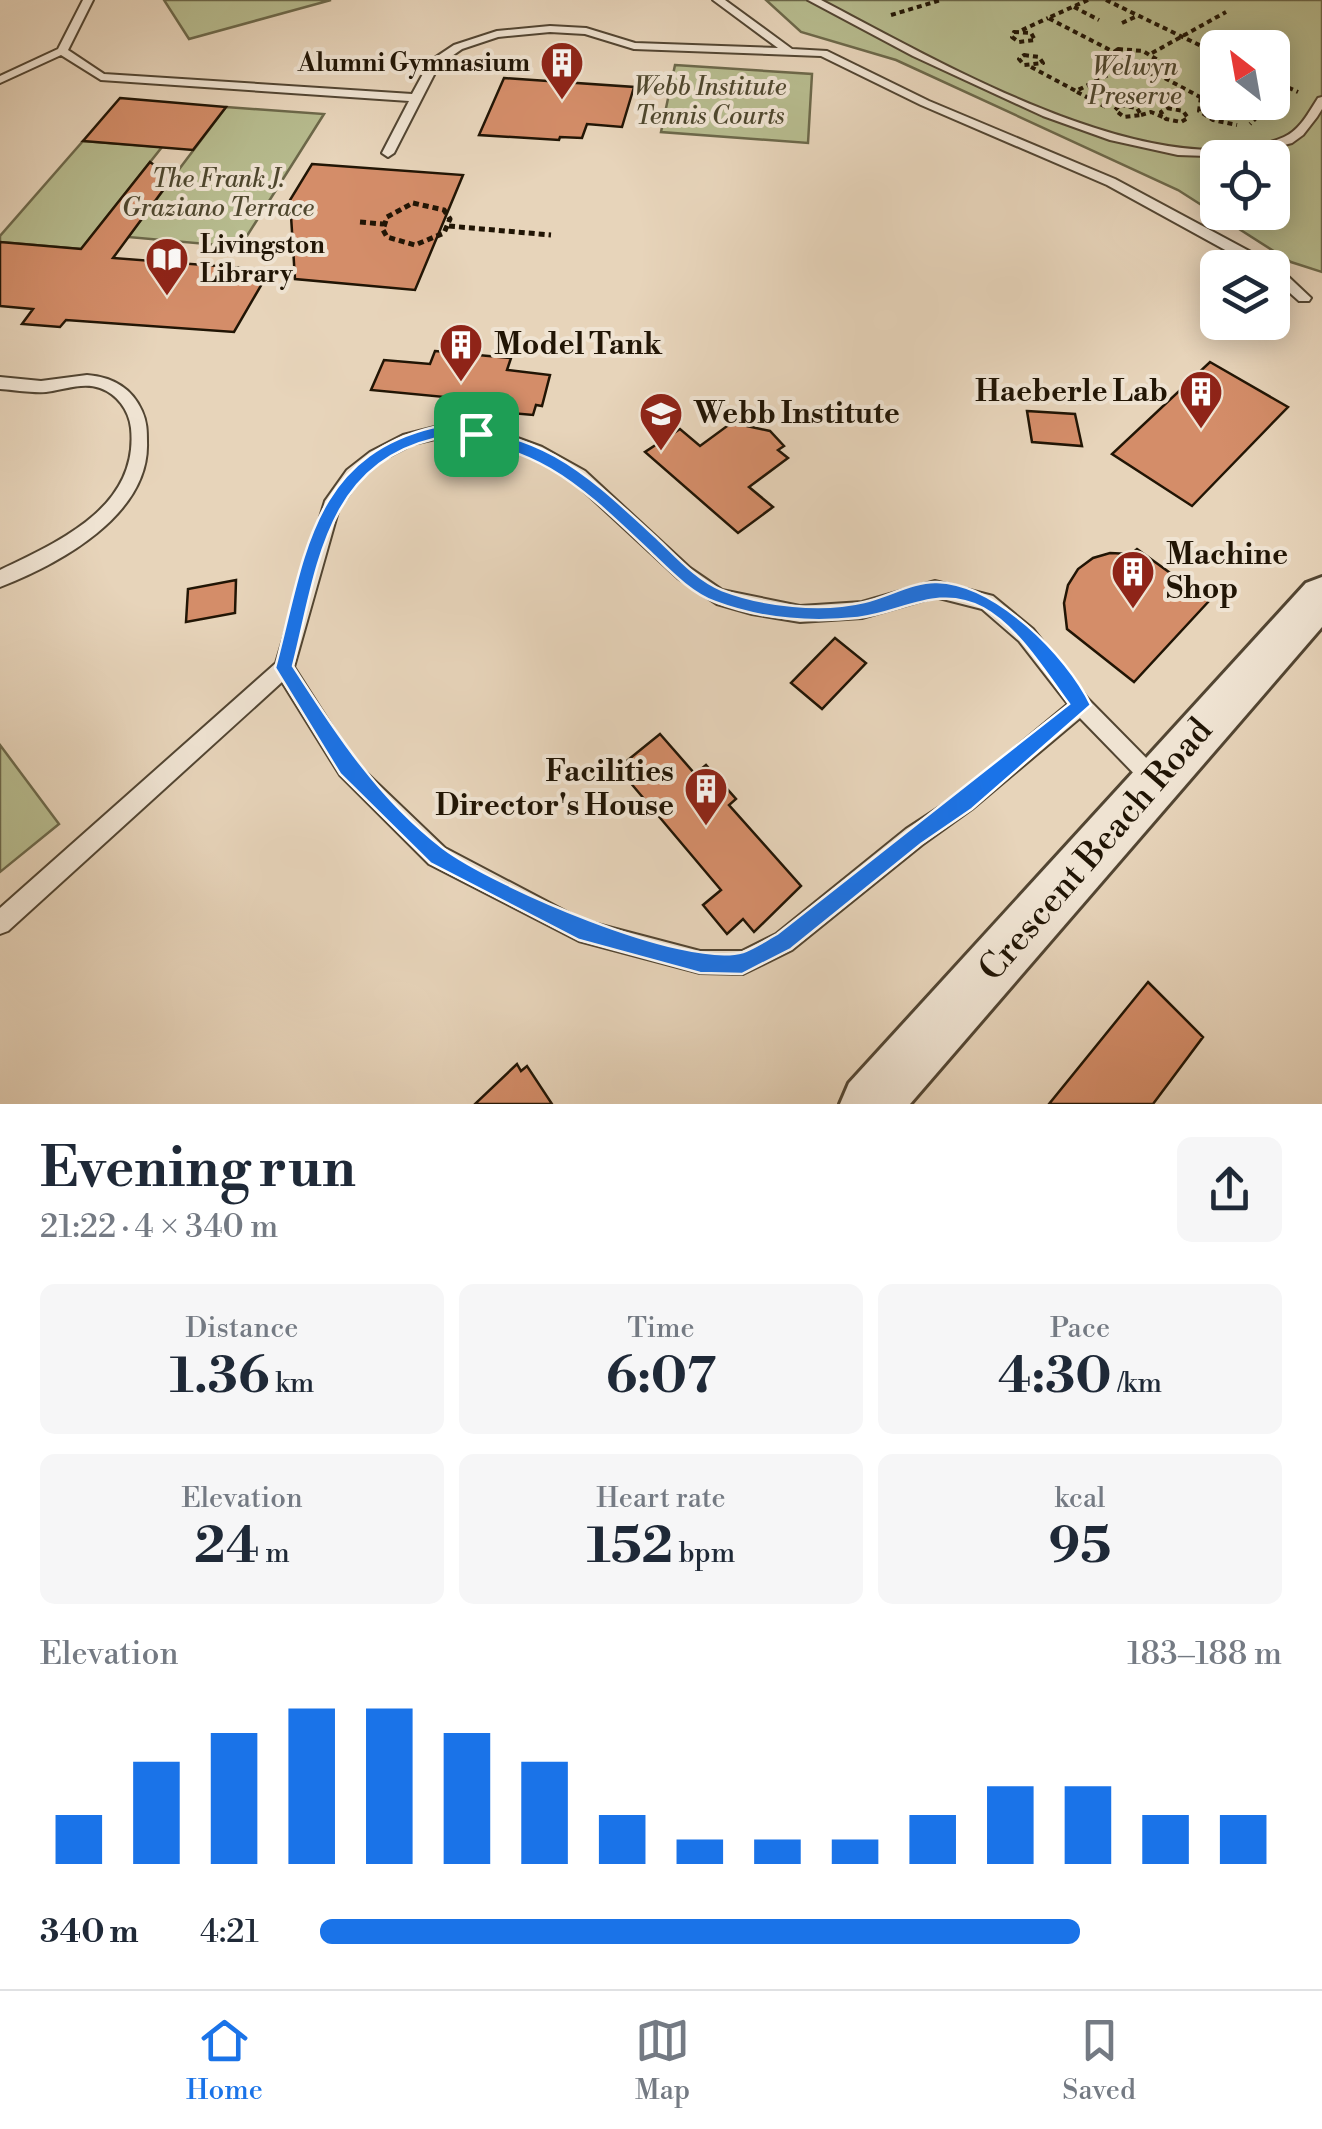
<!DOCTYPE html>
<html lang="en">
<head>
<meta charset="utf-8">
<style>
  :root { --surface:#fff; --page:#f6f6f7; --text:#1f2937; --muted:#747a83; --line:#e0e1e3; --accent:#1a73e8 }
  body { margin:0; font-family:"Libre Bodoni",serif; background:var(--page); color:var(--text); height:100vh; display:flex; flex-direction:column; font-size:38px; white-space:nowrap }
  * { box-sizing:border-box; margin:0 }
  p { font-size:32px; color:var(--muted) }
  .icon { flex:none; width:55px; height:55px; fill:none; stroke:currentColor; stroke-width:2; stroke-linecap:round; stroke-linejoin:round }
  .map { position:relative; height:1104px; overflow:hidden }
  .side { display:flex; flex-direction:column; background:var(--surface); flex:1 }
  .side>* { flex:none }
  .needle { width:65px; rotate:329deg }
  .tools { position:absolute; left:1200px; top:30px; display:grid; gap:20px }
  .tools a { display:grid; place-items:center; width:90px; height:90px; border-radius:15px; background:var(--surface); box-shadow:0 5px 25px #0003; font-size:50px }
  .pin { position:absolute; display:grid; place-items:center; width:85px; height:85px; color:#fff; margin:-42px; border-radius:20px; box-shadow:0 5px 15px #0006 }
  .round { display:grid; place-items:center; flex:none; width:105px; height:105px; border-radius:15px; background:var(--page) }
  .summary { display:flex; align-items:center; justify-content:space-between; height:170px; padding:0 40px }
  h1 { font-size:55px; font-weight:700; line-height:75px }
  .figures { display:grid; grid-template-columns:repeat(3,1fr); gap:15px; height:170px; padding:10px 40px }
  .figures div { display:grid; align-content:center; border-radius:15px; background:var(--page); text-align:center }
  .figures b { font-size:50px; font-weight:700 }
  .figures small { font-size:28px; font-weight:400 }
  .figures p { font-size:28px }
  .chart { height:280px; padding:20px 40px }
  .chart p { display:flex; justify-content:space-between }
  .chart svg { width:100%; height:180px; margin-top:10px; stroke:var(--accent); stroke-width:6 }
  ul { padding:0 40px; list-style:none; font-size:32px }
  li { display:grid; grid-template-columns:160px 120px 1fr; align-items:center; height:75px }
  li i { height:25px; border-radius:12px; background:var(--accent) }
  .menu { display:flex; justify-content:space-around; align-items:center; height:140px; border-top:2px solid var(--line); background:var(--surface); font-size:28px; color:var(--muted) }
  .menu a { display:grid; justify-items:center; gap:5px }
  .menu .current { color:var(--accent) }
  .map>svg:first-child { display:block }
  .green { fill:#b7bc8f; stroke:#6c684a; stroke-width:2.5; fill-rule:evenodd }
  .building { fill:#d48d69; stroke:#211505; stroke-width:2.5 }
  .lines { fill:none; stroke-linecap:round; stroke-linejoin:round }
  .service-casing { stroke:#524532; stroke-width:4 }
  .tertiary-casing { stroke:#524532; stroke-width:6 }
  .path-far1 { stroke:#211505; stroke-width:4; stroke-dasharray:5 4; stroke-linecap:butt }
  .path { stroke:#211505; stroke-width:5; stroke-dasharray:6 4; stroke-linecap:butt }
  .service { fill:#efe3d2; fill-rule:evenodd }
  .tertiary { fill:#efe3d2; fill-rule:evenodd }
  .route { fill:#1a73e8; stroke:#fff; stroke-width:2.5; fill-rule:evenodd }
  .labels { text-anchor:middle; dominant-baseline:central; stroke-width:8; stroke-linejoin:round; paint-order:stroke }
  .far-poi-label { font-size:25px; font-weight:bold; fill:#211505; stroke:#efe3d2; text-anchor:end }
  .far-park-label { font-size:25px; font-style:italic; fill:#4e472e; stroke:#efe3d2 }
  .poi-label { font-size:30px; font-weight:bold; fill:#211505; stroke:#efe3d2; text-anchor:start }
  .near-street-label { font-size:35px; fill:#211505; stroke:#efe3d2 }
</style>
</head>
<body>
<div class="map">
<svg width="1322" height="1104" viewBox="0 0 1322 1104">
  <rect width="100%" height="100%" fill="#e7d4ba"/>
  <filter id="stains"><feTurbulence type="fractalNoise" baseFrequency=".002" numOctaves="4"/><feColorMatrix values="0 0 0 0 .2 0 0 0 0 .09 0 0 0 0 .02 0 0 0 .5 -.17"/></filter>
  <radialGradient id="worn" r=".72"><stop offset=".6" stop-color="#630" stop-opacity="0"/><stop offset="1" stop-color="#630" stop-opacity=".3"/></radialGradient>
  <path class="green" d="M164,0H331L189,39Z
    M766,0H1322V272L1291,262L1178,190L896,60L801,32ZM1218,48H1272V102H1218ZM1218,158H1272V212H1218Z
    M675,65L812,74L808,143L661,132Z
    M226,107L324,114L240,247L128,237Z
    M83,141L162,147L81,249L0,242V236Z
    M0,745L59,824L0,872Z"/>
  <path class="building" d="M504,78L634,87L622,127L587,124L582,138L560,137L559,140L479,135Z
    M120,98L226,107L193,150L83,141Z
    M150,162L172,178L113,258L270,270L234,332L66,320L60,327L22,324L33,309L0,306V242L81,249Z
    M312,164L463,175L415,290L295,279L290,200Z
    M435,351L511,358L507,370L550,375L542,406L536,405L533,415L441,407L445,397L371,390L384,360L430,364Z
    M1210,362L1288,407L1192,506L1112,454Z
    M1027,411L1075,414L1082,446L1032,442Z
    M738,418L747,426L770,431L784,446L778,450L788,458L749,487L773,507L738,533L645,452L680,429L700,446Z
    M1137,549L1209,601L1134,682L1067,629L1064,603L1068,585L1078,569L1093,558L1110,553L1131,554Z
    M236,580L235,613L186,622L188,589Z
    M835,638L866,663L822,709L791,683Z
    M660,734L695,774L706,765L736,799L729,805L801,886L754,932L743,919L727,934L703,905L721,890L618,768Z
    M1148,982L1203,1037L1153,1104H1049Z
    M517,1064L521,1071L527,1066L552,1104H475Z"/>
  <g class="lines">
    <defs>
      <path id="service" d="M83,0H93L68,50L104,74L412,94L430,61L454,45L497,31L550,26L586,28L635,43L778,48L713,0H725L792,49L827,51L929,101L1115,179L1277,266L1311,298L1309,301H1299L1272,277V268H1258L1107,185L921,105L821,56L634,49L585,34L550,32L498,37L462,49L439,65L394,153L388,157L382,153L409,101L101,80L61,55L0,83V76L58,49Z
        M808,0H821C933,58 1158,192 1284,137C1300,130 1309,112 1318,98L1322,97V109L1317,117L1303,135L1292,143L1237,157L1178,155L1110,140L1043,116L913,56Z
        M87,375C112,377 132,388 142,411C147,422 147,431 147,442C150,515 59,564 0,587V570C60,541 139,507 131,428C129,410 117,394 100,388C82,382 64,390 46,392C31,393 15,390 0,389V377L41,381Z
        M435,427L504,433L542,447L585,471L690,568L722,590L800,606L862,602L935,581L993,596L1033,629L1088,699L1163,775L1166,782L1163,789L1156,792L1149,789L1080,718L972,809L922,845L792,950L743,974L700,973L579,941L429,864L340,775L282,682L8,931L0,934V908L276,663L325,501L347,470L370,452L403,435ZM435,439L503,445L530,455L573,481L678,578L717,604L752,614L800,622L862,618L935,597L982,609L1019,641L1068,704L958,795L906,829L776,934L742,951H700L582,920L445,848L354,761L294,667L339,508L359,480L382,460L413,444Z"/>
      <path id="tertiary" d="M1322,577V627L910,1104H840L849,1083L1306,583Z"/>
    </defs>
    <use href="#service" class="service-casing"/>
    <use href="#tertiary" class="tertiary-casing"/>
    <path class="path-far1" d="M1088,0L1048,18L1112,51
      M1106,0L1218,54
      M1074,7L1099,20
      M891,15L941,0
      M1122,23L1137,16
      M1022,30L1048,18
      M1014,32L1031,33L1035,40L1019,42L1012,37Z
      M1118,49L1143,51L1161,62V70C1140,80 1120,77 1106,58Z
      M1152,53L1226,12
      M1024,55L1039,57L1043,63L1024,65L1019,59Z
      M1031,67L1076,91L1116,71
      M1157,74L1200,97
      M1272,80L1298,92
      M1077,92L1106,107
      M1218,93L1201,97L1199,111L1213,120L1237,125
      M1249,102L1258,116L1250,124
      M1120,105L1137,108L1141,115L1124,117L1115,110Z
      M1167,108L1183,111L1188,118L1181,122L1166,119L1161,112Z
      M1257,111L1283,116
      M1141,115L1151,112L1165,118"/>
    <path class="path" d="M413,203L444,210L450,219L444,233L415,245L387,237L383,230L387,217Z
      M360,222L383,224
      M449,226L551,235"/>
    <use href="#service" class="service"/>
    <use href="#tertiary" class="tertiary"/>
  </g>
  <path class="route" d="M434,427C542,429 583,470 657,538C676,556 697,580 722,590C764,606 821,612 864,602C887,597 914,581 937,582C996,584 1066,654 1091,705L972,809L921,844L791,949L742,974L700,973L579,940L430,863L340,774L275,668C304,561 309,457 434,427ZM434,439C536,441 579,485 649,551C668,569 690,593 715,602C760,619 811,623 858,618C902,613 938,584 983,608C1019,628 1045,672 1069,704L777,934C766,940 754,948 743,952C685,969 492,885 443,848C379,799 336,733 293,666C317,573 324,465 434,439Z"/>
  <defs>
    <symbol id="building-pin" viewBox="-11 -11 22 30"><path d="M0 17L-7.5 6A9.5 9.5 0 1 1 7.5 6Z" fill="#8f2418" stroke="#efe3d2"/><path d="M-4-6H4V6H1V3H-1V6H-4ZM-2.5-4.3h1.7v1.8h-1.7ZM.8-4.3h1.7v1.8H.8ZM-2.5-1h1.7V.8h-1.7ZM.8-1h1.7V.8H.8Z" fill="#fff"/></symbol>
    <symbol id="library-pin" viewBox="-11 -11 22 30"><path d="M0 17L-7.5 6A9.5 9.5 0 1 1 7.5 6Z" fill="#8f2418" stroke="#efe3d2"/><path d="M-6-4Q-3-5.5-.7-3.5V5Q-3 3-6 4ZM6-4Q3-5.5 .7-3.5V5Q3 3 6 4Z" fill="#fff"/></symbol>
    <symbol id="university-pin" viewBox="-11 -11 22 30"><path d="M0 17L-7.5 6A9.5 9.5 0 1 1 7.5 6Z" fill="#8f2418" stroke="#efe3d2"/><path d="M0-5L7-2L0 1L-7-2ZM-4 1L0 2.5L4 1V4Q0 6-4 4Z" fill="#fff"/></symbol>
  </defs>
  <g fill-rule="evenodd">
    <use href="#building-pin" x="537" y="38" width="50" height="68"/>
    <use href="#library-pin" x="142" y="234" width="50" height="68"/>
    <use href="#building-pin" x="436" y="320" width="50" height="68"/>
    <use href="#building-pin" x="1176" y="367" width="50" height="68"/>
    <use href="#university-pin" x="636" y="389" width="50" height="68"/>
    <use href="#building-pin" x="1108" y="547" width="50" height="68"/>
    <use href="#building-pin" x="681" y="764" width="50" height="68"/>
  </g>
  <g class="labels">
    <g class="far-poi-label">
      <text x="530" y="63">Alumni Gymnasium</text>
      <text x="200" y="245" text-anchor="start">Livingston<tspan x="200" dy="29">Library</tspan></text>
    </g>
    <g class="far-park-label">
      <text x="1135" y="67">Welwyn<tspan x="1135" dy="29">Preserve</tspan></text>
      <text x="710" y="87">Webb Institute<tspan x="710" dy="29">Tennis Courts</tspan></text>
      <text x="218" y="179">The Frank J.<tspan x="218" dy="29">Graziano Terrace</tspan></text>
    </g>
    <g class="poi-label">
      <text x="494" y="345">Model Tank</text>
      <text x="1168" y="392" text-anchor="end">Haeberle Lab</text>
      <text x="694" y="414">Webb Institute</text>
      <text x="1166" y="555">Machine<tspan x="1166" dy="34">Shop</tspan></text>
      <text x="674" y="772" text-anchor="end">Facilities<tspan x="674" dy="34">Director's House</tspan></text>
    </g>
    <g class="near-street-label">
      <text transform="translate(1096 850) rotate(-49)">Crescent Beach Road</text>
    </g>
  </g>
  <rect width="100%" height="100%" filter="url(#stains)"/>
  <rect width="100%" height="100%" fill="url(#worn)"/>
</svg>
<div class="tools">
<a><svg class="needle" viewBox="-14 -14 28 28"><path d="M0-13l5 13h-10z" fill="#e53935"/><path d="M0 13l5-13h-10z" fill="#747a83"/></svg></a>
<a><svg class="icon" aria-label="locate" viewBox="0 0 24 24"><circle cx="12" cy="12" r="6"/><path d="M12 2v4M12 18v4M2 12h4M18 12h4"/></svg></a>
<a><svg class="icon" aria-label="layers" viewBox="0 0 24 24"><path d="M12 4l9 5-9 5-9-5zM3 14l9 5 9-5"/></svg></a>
</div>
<div class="pin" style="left:476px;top:434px;background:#1e9e55"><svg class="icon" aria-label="arrive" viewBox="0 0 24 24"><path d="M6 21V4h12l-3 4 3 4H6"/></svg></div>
</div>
<section class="side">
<div class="summary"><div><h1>Evening run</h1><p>21:22 · 4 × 340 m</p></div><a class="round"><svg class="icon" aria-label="share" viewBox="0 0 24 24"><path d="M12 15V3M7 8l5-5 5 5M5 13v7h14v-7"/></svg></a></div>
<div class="figures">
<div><p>Distance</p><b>1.36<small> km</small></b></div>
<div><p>Time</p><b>6:07</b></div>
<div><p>Pace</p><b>4:30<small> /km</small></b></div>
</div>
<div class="figures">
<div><p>Elevation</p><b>24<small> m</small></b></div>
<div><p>Heart rate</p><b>152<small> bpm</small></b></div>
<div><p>kcal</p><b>95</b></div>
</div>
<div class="chart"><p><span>Elevation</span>183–188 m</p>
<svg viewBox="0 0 160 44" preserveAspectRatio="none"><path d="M5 44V32M15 44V19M25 44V12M35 44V6M45 44V6M55 44V12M65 44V19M75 44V32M85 44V38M95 44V38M105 44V38M115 44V32M125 44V25M135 44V25M145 44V32M155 44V32"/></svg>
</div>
<ul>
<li><b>340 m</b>4:21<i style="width:79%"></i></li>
</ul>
</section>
<nav class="menu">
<a class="current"><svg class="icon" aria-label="home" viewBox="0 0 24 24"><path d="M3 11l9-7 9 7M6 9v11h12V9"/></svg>Home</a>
<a><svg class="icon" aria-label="map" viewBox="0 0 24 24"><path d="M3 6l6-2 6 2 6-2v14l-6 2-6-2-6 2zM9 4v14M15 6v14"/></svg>Map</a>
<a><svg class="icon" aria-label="saved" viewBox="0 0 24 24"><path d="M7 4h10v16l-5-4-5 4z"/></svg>Saved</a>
</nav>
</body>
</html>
